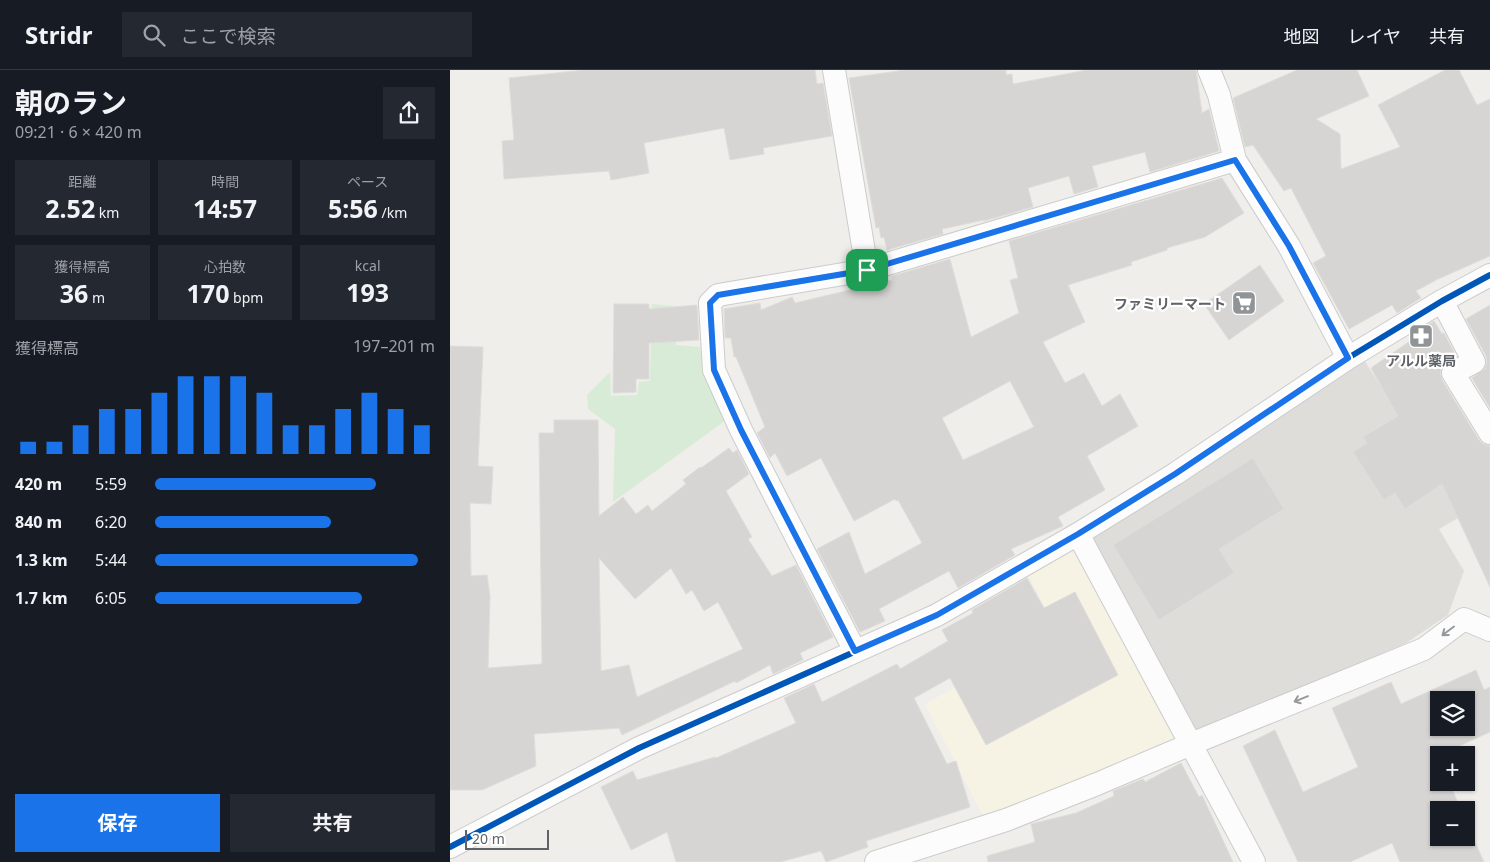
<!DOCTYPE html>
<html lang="ja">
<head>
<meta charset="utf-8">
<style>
  :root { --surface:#171b24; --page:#242831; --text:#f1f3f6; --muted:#9ea1a6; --line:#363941; --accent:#1a73e8 }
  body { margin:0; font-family:"Noto Sans","Noto Sans JP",sans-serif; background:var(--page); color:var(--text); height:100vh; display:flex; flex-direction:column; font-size:19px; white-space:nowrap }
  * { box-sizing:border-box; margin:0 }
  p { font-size:16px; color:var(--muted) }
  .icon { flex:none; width:28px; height:28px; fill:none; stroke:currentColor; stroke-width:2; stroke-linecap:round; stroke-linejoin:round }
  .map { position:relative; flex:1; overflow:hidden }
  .details { display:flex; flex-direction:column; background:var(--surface); width:450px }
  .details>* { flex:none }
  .controls { position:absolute; left:980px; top:621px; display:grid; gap:10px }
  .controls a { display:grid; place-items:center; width:45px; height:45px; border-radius:0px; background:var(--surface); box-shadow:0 1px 4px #0004; font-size:25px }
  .scale { position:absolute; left:15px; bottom:12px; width:84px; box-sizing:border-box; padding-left:5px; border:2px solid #5f6368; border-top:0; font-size:14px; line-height:18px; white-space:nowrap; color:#5f6368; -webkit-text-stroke:4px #fff; paint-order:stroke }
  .pin { position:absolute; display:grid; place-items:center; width:42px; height:42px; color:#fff; margin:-21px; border-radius:10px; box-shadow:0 2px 8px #0006 }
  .round { display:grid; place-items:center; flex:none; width:52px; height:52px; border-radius:0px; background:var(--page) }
  .summary { display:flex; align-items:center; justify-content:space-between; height:85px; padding:0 15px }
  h1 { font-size:28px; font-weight:700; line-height:38px }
  .metrics { display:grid; grid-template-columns:repeat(3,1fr); gap:8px; height:85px; padding:5px 15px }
  .metrics div { display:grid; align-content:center; border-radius:0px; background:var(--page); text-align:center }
  .metrics b { font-size:25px; font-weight:700 }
  .metrics small { font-size:14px; font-weight:400 }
  .metrics p { font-size:14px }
  .chart { height:140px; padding:10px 15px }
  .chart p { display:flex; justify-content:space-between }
  .chart svg { width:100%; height:90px; margin-top:5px; stroke:var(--accent); stroke-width:6 }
  .primary-button { display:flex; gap:10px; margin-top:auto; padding:10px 15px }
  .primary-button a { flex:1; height:58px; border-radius:0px; background:var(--accent); color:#fff; font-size:20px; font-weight:700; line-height:58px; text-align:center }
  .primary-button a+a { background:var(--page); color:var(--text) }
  ul { padding:0 15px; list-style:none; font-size:16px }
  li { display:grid; grid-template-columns:80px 60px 1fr; align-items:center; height:38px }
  li i { height:12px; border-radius:6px; background:var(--accent) }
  header { display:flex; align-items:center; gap:30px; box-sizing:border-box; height:70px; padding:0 25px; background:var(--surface); border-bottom:1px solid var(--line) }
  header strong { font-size:24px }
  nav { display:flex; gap:28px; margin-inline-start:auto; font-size:18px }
  .search { width:350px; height:45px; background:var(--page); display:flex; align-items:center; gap:12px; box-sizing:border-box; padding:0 18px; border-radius:0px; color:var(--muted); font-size:19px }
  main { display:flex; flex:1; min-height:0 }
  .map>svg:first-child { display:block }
  .commercial { fill:#f7f3e4 }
  .industrial { fill:#dfddda }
  .green { fill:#d8ebd6 }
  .building { fill:#d6d5d3; stroke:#deddd9; fill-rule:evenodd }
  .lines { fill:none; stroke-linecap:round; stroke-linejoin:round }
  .street-casing { stroke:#cbcccc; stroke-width:24 }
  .street { stroke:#fdfcfc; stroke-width:22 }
  .cycleway-casing { stroke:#fff; stroke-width:9 }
  .cycleway { stroke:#0057b8; stroke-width:6 }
  .oneway { stroke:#96999c }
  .route-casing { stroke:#fff; stroke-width:10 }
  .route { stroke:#1a73e8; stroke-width:6 }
  .labels { text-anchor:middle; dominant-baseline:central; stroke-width:4.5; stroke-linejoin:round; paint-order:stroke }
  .poi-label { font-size:14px; font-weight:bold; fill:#5f6368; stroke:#fff; text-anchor:end }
</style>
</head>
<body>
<header>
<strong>Stridr</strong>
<div class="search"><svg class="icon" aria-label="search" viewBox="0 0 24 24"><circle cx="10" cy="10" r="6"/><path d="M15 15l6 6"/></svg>ここで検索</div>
<nav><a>地図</a><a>レイヤ</a><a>共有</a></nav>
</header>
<main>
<section class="details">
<div class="summary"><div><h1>朝のラン</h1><p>09:21 · 6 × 420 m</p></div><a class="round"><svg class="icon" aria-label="share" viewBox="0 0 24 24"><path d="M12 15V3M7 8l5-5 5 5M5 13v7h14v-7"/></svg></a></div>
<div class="metrics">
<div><p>距離</p><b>2.52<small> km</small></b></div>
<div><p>時間</p><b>14:57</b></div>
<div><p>ペース</p><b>5:56<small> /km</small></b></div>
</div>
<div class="metrics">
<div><p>獲得標高</p><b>36<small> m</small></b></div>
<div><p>心拍数</p><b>170<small> bpm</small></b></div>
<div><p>kcal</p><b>193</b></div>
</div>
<div class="chart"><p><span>獲得標高</span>197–201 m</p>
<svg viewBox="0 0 160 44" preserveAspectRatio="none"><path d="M5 44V38M15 44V38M25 44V30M35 44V22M45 44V22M55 44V14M65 44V6M75 44V6M85 44V6M95 44V14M105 44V30M115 44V30M125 44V22M135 44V14M145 44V22M155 44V30"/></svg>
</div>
<ul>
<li><b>420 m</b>5:59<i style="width:79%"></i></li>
<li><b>840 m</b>6:20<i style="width:63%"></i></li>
<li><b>1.3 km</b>5:44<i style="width:94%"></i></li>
<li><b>1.7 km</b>6:05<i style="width:74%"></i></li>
</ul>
<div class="primary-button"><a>保存</a><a>共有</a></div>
</section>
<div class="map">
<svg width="1040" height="792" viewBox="0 0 1040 792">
  <rect width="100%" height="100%" fill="#efeeea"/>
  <path class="commercial" d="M628,464L741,674L538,755L475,634L607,561L573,495Z"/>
  <path class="industrial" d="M908,281L1015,444L989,459L1014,501L998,545L956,573L738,668L628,464Z"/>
  <path class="green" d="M202,234L223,236L226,275L250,277L253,303L276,350L163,432L165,359L138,339L137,325L160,302L161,326L187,325L189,312L200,311Z"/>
  <path class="building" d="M134,0H365L367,14L373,13L382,66L313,78L314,84L280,90L274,58L194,73L199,103L161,110L159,101L54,109L52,71L64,70L59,8Z
    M455,0H556V5L562,4L563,14L637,0H746L752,43L759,39L769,81L700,102L695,82L642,96L648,117L624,124L619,106L578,118L583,137L534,151V150L492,159L493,164L437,180L434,167L431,168L429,157L426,158L399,8Z
    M847,0H907L919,26L866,49L890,64L891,99L950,77L928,35L995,0H1009L1027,35L1040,29V186L986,210L966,221L971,228L947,243L942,235L899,259L863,193L876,186L841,118L834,121L803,75L795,77L783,28Z
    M772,108L794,143L755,167L717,178V180L681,192L682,195L618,215L635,252L593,272L615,313L634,303L652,336L670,324L688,356L637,386L655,420L608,447L613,456L561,479L565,485L508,518L499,501L429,539L435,551L410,562L367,479L399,462L415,504L472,473L448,430L446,431L445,429L404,451L371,388L337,406L325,383L320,388L307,363L315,357L286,287H284L281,268H275L274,239L310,233L311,240L342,227L345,233L442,210V206L500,189L521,267L569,243L560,210L568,208L559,171ZM560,311L584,357L513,390L492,348Z
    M810,195L834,231L779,270L754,234Z
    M164,234H199V239L247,235L249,270L199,273V309H186V322L163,323Z
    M1040,235V338L1022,308L1035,299L1037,292L1036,286L1016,249Z
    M984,251L992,264L994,263L1006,286L992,296L990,303L992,310L1029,370L1033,374L1040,376V517L992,414L955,439L945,423L934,430L903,382L917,373L913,367L948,346L921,298L963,269L961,265Z
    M0,276L33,277L28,396L43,397L41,434L20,433L21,506L37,505L40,526L38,598L92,594L89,363H104V350H148L149,446L173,427L186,444L198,435L202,441L236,414L233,410L250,397L251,398L279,378L283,383L287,380L299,404L276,421L302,467L298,469L322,506L346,495L383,567L350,583L353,590L323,604L320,595L286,613L285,611L172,665L169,658L84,664L86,696L32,720H0ZM149,488L185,529L221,498L236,524L242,520L254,541L268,532L293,579L187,627L179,595L151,601Z
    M803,388L834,439L769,479L784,503L709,550L663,475Z
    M577,508L594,538L625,522L668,605L536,675L500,608L464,628L497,694L506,691L520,737L416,771L418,777L376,792L371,781L330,792H226L217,762L181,780L151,717L183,701L187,710L265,687L266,688L346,653L334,628L364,614L372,632L447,594L450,599L498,571L492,560L523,543L522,540Z
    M1026,600L1034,620L1040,617V662L987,686L989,690V712H999L1011,740H989V768H1016V752L1034,792H950L942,773L900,792H848L793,676L825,660L853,722L908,697L882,638L941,612L951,634ZM989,630H1016V658H989Z
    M731,693L749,727L752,725L783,792H538L537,786L585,772L581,754L626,743L664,726L663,721L693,709L695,712Z"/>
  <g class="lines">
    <defs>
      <path id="street" d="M384,0L417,200
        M759,0L769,25L785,90L839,176L898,288
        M992,231L1024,292L1003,303L1040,363
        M628,464L804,792
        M405,581L291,360L264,300L260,233L268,225L417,200L785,90
        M0,777L189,678L487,545L628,464L725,404L898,288L992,231L1040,205
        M426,792L556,750L647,714L741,674L974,579L1014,549L1040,560"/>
    </defs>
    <use href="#street" class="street-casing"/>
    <use href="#street" class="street"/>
    <defs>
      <path id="cycleway" d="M405,581L291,360L264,300L260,233L268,225L417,200L785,90
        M0,777L189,678L487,545L628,464L725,404L898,288L992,231L1040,205"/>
    </defs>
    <use href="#cycleway" class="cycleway-casing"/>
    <use href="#cycleway" class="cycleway"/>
  </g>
  <defs><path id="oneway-shaft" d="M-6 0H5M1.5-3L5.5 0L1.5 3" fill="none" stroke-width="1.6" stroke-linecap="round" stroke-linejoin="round" transform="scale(1.25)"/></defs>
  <g class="oneway">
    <use href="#oneway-shaft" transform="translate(998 561) rotate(143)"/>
    <use href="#oneway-shaft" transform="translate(851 629) rotate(158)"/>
  </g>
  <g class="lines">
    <defs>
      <path id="route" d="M785,90L839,176L898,288L725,404L628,464L487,545L405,581L291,360L264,300L260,233L268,225L417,200Z"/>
    </defs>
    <use href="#route" class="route-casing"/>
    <use href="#route" class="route"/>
  </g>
  <defs>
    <symbol id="supermarket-square" viewBox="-11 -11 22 22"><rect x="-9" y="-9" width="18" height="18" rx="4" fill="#919496" stroke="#fff"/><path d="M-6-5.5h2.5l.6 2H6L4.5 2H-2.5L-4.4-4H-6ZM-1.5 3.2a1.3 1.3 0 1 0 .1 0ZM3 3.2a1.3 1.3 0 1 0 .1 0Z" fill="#fff"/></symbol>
    <symbol id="pharmacy-square" viewBox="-11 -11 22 22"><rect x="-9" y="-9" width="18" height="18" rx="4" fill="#919496" stroke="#fff"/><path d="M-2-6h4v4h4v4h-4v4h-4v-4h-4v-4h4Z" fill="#fff"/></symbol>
  </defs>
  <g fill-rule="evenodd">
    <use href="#supermarket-square" x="780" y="219" width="28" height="28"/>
    <use href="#pharmacy-square" x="957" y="252" width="28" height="28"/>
  </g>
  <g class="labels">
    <g class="poi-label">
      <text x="776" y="233">ファミリーマート</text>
      <text x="971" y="290" text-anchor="middle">アルル薬局</text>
    </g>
  </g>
</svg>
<div class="controls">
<a><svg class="icon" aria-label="layers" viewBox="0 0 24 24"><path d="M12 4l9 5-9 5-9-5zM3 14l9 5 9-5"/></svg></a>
<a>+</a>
<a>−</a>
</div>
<div class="scale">20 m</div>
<div class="pin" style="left:417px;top:200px;background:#1e9e55"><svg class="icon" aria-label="arrive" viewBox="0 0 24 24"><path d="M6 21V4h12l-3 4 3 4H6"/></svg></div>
</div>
</main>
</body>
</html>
